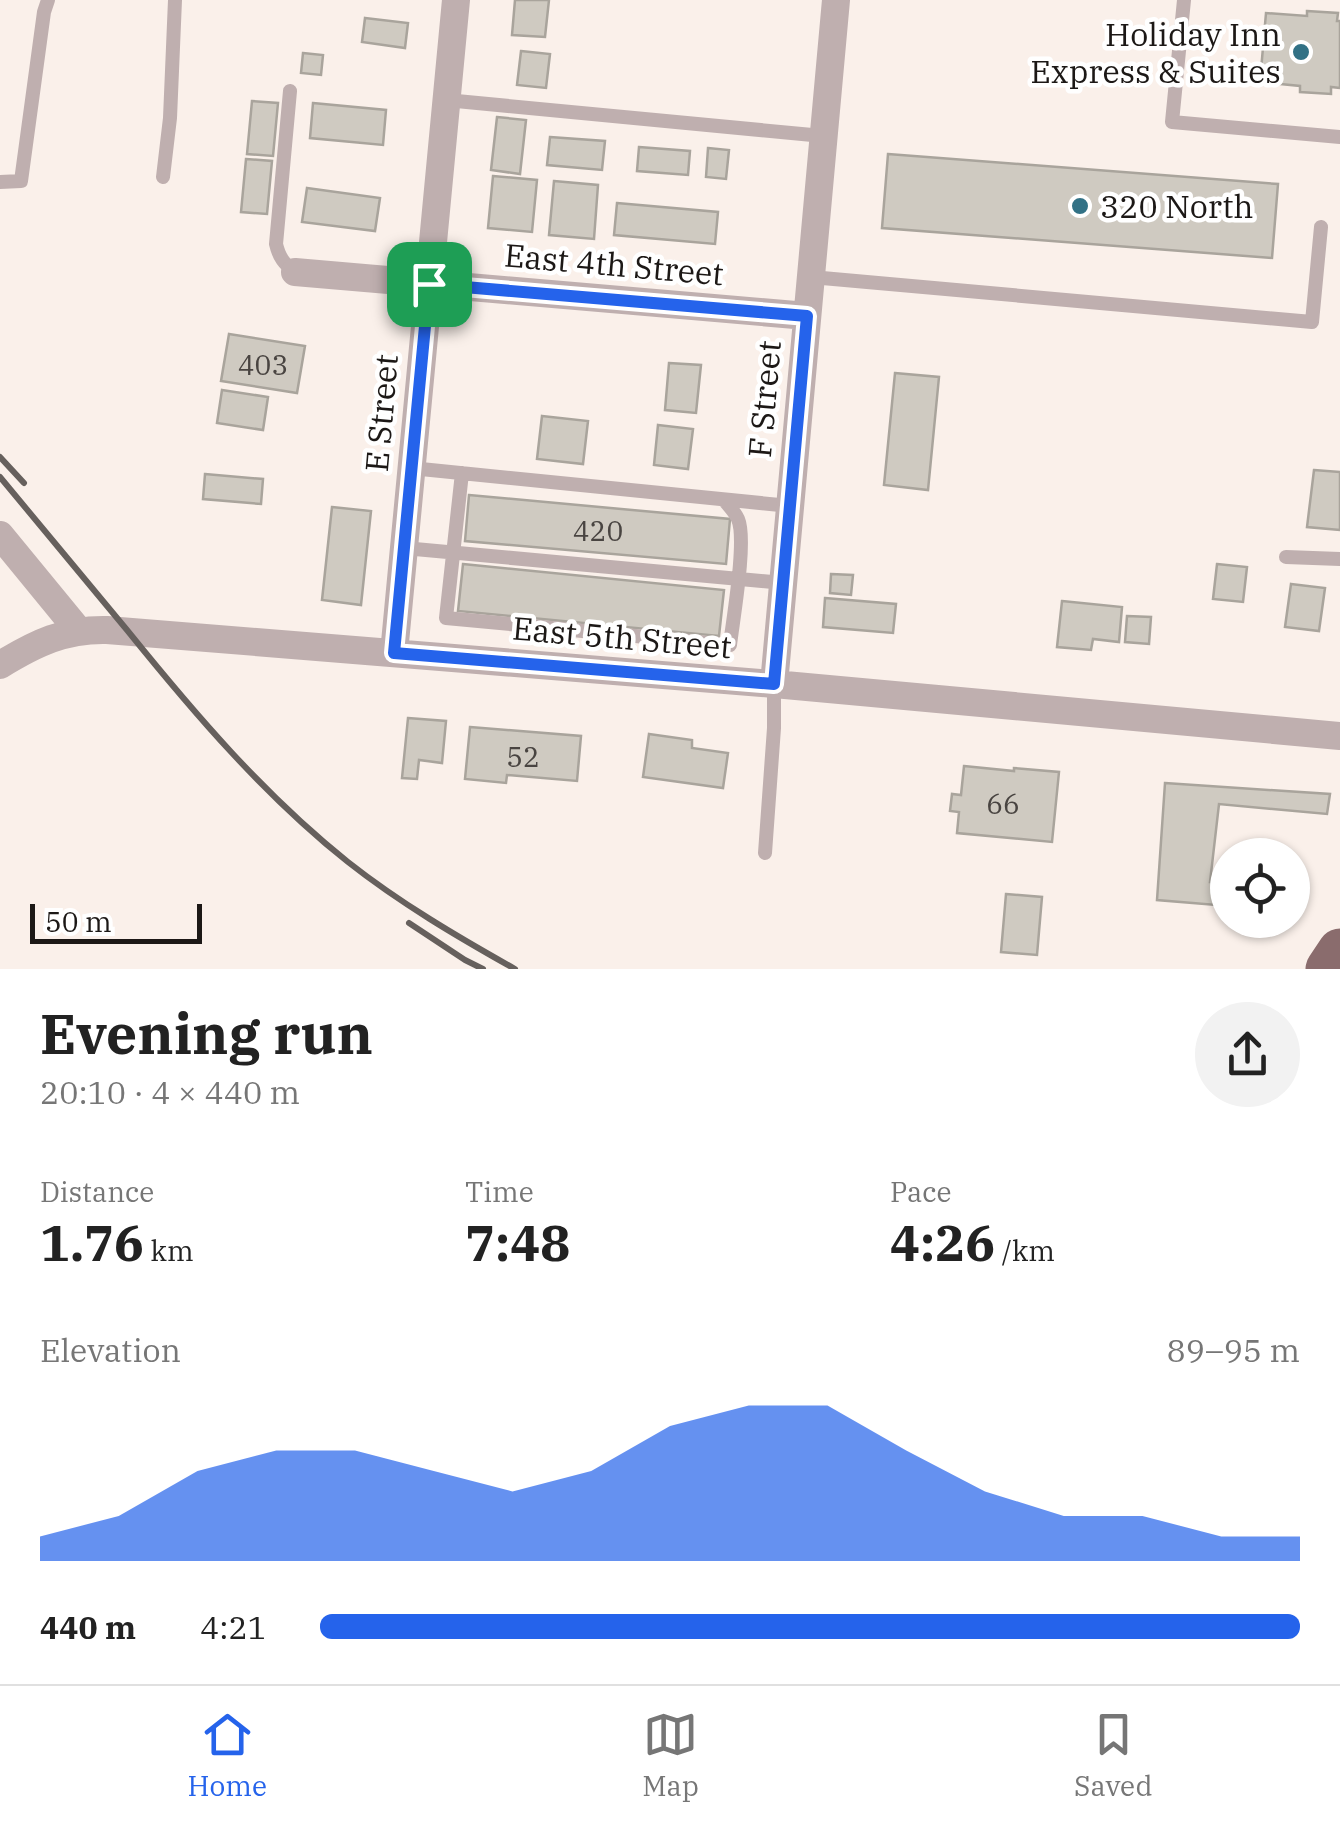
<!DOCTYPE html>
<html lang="en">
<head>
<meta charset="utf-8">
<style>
  :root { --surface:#fff; --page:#f2f2f2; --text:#222; --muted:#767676; --line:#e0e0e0; --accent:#2563eb }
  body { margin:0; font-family:"IBM Plex Serif",serif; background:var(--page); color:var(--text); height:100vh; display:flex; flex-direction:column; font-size:38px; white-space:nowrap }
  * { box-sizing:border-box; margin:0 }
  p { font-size:32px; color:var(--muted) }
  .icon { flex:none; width:55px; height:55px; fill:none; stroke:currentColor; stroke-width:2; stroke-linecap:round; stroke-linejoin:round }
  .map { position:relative; height:969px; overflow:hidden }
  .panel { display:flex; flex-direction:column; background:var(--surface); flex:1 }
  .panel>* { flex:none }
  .buttons { position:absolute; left:1210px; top:838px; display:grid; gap:20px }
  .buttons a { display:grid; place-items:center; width:100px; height:100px; border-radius:50%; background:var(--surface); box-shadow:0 2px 8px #0004; font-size:50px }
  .scale { position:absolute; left:30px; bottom:25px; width:172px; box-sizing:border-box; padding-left:10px; border:5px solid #1c1816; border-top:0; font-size:28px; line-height:35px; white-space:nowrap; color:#1c1816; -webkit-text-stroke:8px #fff; paint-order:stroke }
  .pin { position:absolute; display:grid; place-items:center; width:85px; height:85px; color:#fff; margin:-42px; border-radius:20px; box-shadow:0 5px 15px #0006 }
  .round { display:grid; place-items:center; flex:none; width:105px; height:105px; border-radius:52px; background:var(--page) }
  .head { display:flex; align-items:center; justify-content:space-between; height:170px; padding:0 40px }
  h1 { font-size:55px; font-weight:700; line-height:75px }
  .figures { display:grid; grid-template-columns:repeat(3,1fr); gap:15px; height:170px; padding:10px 40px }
  .figures div { display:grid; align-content:center }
  .figures b { font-size:50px; font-weight:700 }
  .figures small { font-size:28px; font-weight:400 }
  .figures p { font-size:28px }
  .chart { height:280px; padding:20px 40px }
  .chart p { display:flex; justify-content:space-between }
  .chart svg { width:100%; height:180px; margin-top:10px; fill:var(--accent); opacity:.7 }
  ul { padding:0 40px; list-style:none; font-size:32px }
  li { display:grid; grid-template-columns:160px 120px 1fr; align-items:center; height:75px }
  li i { height:25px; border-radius:12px; background:var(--accent) }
  .dock { display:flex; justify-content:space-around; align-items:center; height:140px; border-top:2px solid var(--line); background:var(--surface); font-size:28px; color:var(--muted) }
  .dock a { display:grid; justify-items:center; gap:5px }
  .dock .current { color:var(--accent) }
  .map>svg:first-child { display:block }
  .building { fill:#cfcac1; stroke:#a9a49c; stroke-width:2.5 }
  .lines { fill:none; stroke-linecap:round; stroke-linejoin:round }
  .service { stroke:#bfafaf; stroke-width:14 }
  .minor { stroke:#bfafaf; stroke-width:28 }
  .trunk { stroke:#8a6c6d; stroke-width:45 }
  .rail { stroke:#66605d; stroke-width:6 }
  .route-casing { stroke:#fff; stroke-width:20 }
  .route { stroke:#2563eb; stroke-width:12 }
  .poi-dot { fill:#327185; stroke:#fff; stroke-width:4 }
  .labels { text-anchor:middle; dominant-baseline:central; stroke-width:9; stroke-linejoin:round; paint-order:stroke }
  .number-label { font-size:28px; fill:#494441 }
  .poi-label { font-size:32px; fill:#1c1816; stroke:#fff; text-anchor:end }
  .street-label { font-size:32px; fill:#1c1816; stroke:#fff }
</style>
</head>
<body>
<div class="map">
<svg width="1340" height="969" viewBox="0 0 1340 969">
  <rect width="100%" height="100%" fill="#faf0ea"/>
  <path class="building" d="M515,0H549L545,37L512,35Z
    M1307,11L1338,13L1337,21H1340V88L1331,87V94L1300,92V86L1260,82L1266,13L1307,16Z
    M365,18L408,23L405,48L362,42Z
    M521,51L550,54L546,88L517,85Z
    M303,53L323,55L321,75L301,73Z
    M252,101L278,103L273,156L247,154Z
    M313,103L386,110L383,145L310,138Z
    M497,117L526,120L520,174L491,170Z
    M550,137L605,141L602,170L547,165Z
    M639,147L690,151L688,175L637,171Z
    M708,148L729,150L726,179L706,177Z
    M888,154L1278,184L1272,258L882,228Z
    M246,159L272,161L267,214L241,212Z
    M493,176L537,180L532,232L488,228Z
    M554,181L598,185L594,239L549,235Z
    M307,188L380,198L375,231L302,222Z
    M617,203L718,212L715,244L614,235Z
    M229,334L305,346L297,393L221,381Z
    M669,363L701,365L696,413L665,410Z
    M895,373L939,377L928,490L884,485Z
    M222,390L268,397L263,430L217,423Z
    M542,416L588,421L583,464L537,459Z
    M658,425L693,429L688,469L654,465Z
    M1314,470L1340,472V530L1307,527Z
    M205,474L263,479L261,504L203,499Z
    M469,495L730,519L726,564L465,541Z
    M332,507L371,511L361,605L322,600Z
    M463,564L724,590L719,636L458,611Z
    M1217,564L1247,567L1243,602L1213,599Z
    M831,574L853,575L851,595L830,593Z
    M1291,584L1325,588L1319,631L1285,627Z
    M825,598L896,604L893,633L823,627Z
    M1062,601L1122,607L1119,642L1093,639L1091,650L1057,647Z
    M1127,616L1151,617L1149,644L1125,642Z
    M408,718L446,721L442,763L419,760L417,779L402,778Z
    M470,727L581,736L577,781L507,775L506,783L465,779Z
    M649,734L692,740V748L728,753L723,788L643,777Z
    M964,766L1014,771V768L1059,772L1052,842L957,833L959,812L950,811L952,794L961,795Z
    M1165,783L1330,794L1327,814L1219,804L1210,882L1228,883V906L1157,900Z
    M1292,888L1305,889L1295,911H1292Z
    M1006,894L1042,897L1037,955L1001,952Z"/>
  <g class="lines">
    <path class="service" d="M1184,0L1172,122L1340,137
      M290,91L276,244C279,257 284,264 295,272
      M446,100L823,136
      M163,177L170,118L175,0
      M0,182L21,181L44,12L48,0
      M811,277L1312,322L1321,227
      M411,468L790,506
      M462,473L446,618L730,645C733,619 747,540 738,519C735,512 728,505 724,500
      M404,548L783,583
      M1286,557L1340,559
      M765,853L774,728V684"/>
    <path class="minor" d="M295,272L807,316
      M0,535L78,630
      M394,653L456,0
      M0,665C36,643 65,629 107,630L774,684L1340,736
      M774,684L836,0"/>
    <path class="trunk" d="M1328,969L1340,951"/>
    <path class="rail" d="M0,457L24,483
      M0,477C42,528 85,579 127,630C194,713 264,795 348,862C400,903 458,937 515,969
      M409,923L465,960L483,969"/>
  </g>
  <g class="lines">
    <defs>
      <path id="route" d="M429,284L807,316L774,684L394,653Z"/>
    </defs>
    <use href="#route" class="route-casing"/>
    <use href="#route" class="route"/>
  </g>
  <g class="poi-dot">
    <circle cx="1301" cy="52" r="10"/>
    <circle cx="1080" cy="206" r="10"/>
  </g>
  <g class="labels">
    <g class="number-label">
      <text x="263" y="364">403</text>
      <text x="598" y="530">420</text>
      <text x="523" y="756">52</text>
      <text x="1003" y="803">66</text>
    </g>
    <g class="poi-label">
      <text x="1281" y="34">Holiday Inn<tspan x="1281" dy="37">Express &amp; Suites</tspan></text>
      <text x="1100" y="206" text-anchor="start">320 North</text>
    </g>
    <g class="street-label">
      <text transform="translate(614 264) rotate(5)">East 4th Street</text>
      <text transform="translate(764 399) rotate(-85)">F Street</text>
      <text transform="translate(381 413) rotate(-85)">E Street</text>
      <text transform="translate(622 637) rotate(5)">East 5th Street</text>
    </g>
  </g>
</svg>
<div class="buttons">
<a><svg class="icon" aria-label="locate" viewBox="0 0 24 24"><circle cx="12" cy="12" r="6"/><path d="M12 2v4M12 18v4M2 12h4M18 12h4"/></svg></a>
</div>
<div class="scale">50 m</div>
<div class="pin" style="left:429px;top:284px;background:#1e9e55"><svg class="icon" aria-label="arrive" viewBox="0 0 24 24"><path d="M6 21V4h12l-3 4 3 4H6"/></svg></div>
</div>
<section class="panel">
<div class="head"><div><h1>Evening run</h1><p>20:10 · 4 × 440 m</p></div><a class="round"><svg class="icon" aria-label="share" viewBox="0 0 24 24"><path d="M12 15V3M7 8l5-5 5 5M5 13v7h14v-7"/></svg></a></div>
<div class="figures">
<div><p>Distance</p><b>1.76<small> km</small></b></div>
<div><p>Time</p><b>7:48</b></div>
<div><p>Pace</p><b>4:26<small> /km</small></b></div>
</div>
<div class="chart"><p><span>Elevation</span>89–95 m</p>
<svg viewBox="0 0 160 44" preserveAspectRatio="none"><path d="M0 44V38L10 33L20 22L30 17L40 17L50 22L60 27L70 22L80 11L90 6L100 6L110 17L120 27L130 33L140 33L150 38L160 38V44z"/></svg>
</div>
<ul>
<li><b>440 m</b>4:21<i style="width:100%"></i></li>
</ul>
</section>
<nav class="dock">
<a class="current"><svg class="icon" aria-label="home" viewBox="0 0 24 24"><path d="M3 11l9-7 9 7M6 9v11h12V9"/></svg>Home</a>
<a><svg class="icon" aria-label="map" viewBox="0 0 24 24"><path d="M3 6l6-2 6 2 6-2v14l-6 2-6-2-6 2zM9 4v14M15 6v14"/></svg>Map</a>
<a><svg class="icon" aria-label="saved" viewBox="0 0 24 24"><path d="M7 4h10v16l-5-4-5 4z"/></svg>Saved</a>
</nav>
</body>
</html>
